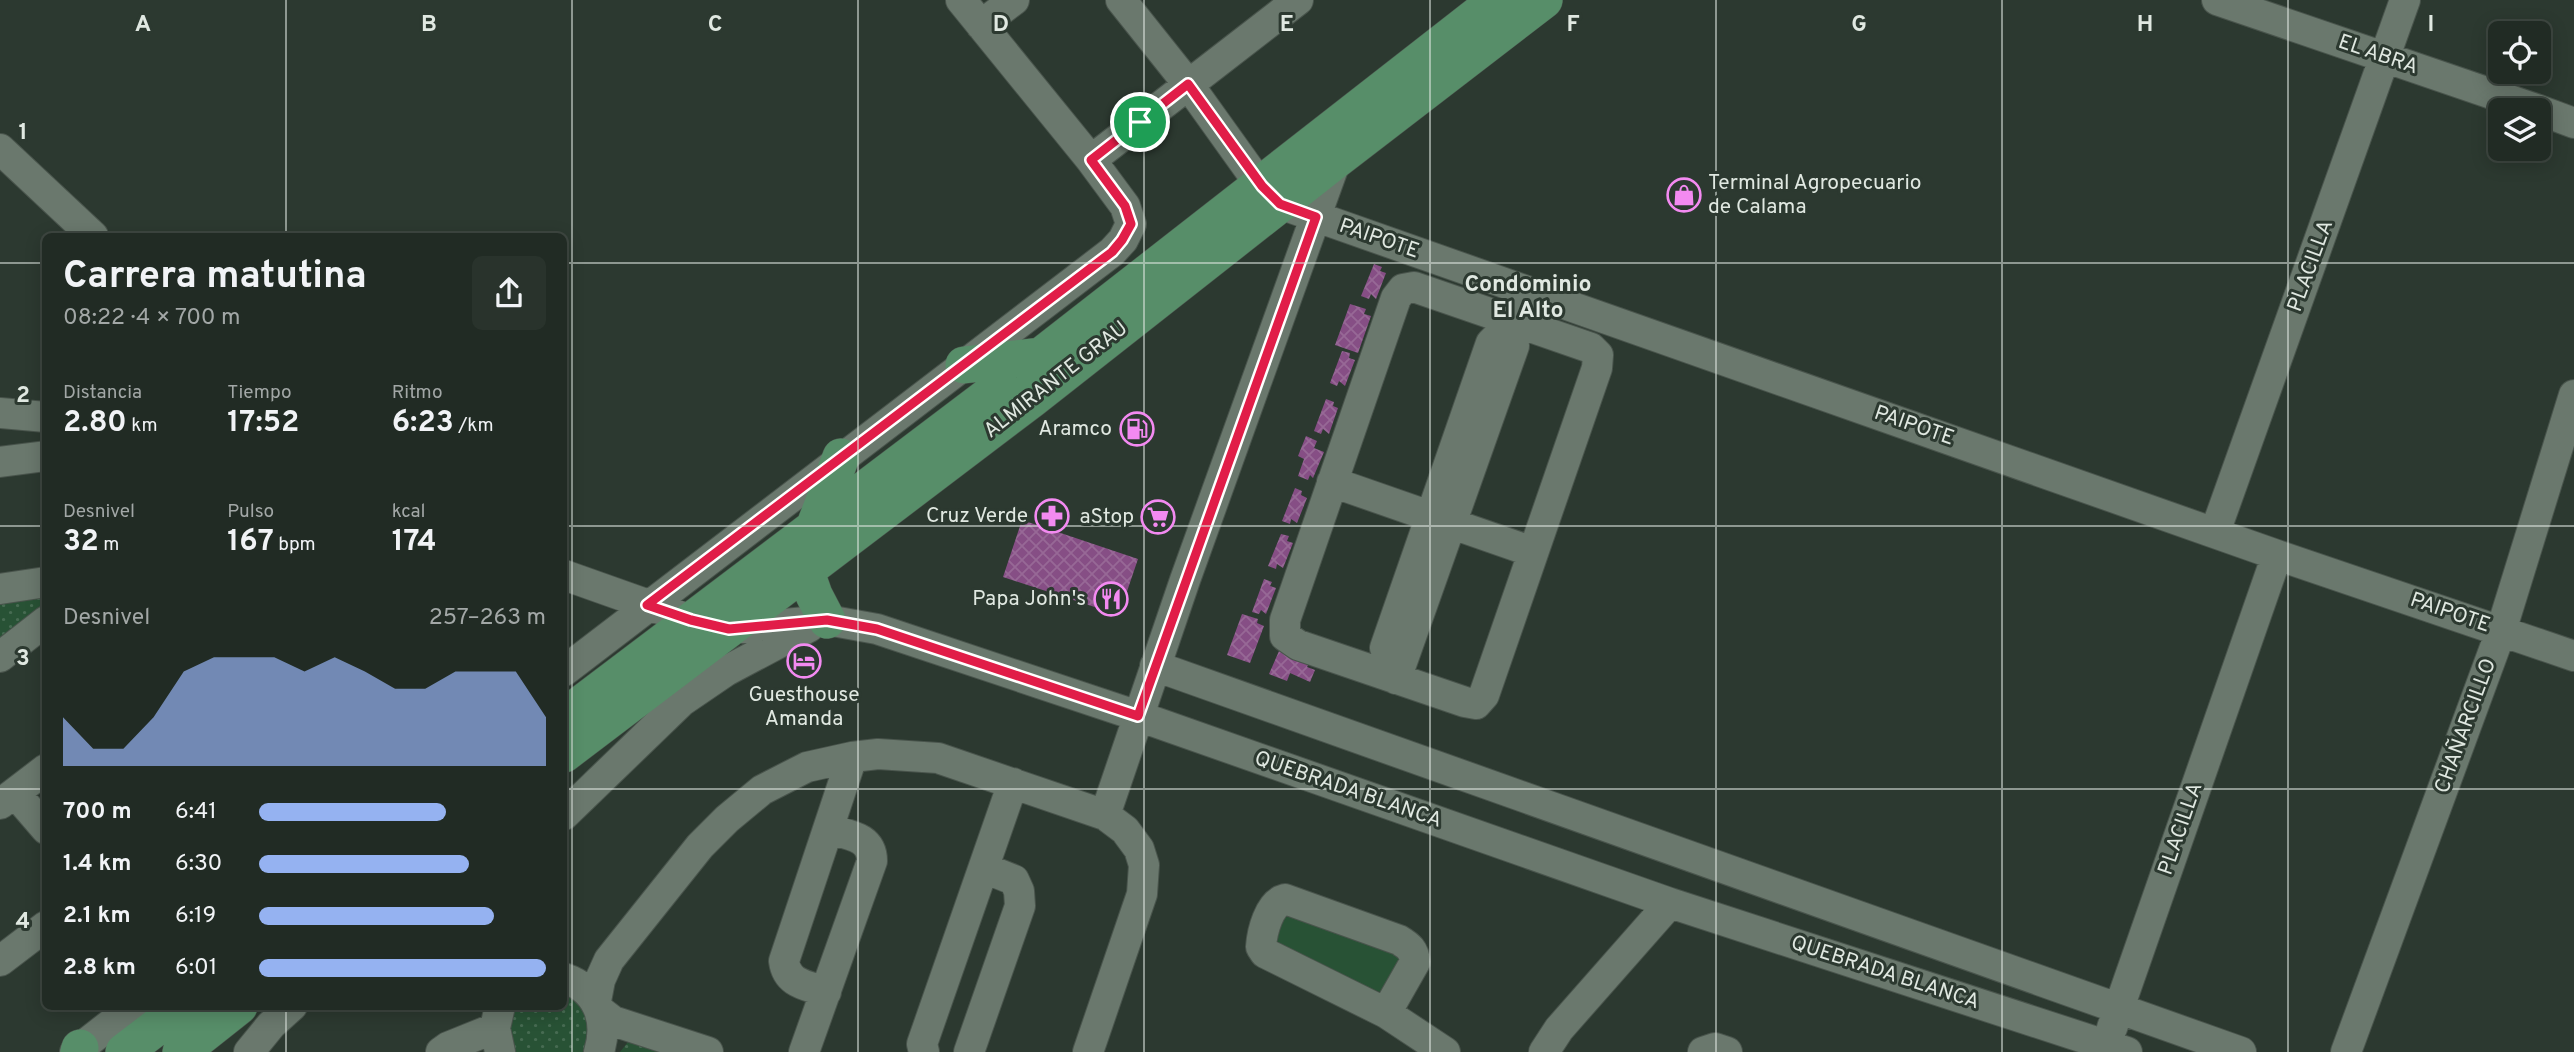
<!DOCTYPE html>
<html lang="es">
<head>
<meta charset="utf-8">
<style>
  :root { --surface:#212b24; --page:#29332c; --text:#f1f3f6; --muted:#a2a7a6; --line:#3e4741; --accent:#95b2f1 }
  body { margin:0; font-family:Overpass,sans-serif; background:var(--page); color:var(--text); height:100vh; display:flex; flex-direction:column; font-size:26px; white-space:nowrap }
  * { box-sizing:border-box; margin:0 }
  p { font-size:23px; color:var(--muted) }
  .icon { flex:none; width:38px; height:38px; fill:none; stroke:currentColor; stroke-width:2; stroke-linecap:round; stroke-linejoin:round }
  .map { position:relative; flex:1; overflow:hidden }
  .sheet { position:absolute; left:42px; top:233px; width:525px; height:777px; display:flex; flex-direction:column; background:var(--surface); border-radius:10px; box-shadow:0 4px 18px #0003,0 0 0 2px var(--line) }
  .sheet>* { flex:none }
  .controls { position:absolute; left:2488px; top:21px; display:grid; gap:14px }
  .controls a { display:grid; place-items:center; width:63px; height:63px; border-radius:10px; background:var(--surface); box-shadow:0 4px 18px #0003,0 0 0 2px var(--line); font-size:35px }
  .pin { position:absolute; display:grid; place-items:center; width:60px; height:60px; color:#fff; margin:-30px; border:4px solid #fff; border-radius:50%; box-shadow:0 2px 7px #0007 }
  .round { display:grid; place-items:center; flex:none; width:74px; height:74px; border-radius:10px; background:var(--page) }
  .head { display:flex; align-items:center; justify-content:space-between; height:119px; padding:0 21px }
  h1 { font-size:38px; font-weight:700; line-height:52px }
  .figures { display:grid; grid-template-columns:repeat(3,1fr); gap:10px; height:119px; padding:7px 21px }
  .figures div { display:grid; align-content:center }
  .figures b { font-size:30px; font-weight:700 }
  .figures small { font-size:19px; font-weight:400 }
  .figures p { font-size:19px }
  .chart { height:196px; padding:14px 21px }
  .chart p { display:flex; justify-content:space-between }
  .chart svg { width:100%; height:126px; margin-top:7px; fill:var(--accent); opacity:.7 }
  ul { padding:0 21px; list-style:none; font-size:23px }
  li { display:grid; grid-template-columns:112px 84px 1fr; align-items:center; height:52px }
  li i { height:18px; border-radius:9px; background:var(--accent) }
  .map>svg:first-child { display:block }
  .grass { fill:url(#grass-dots) }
  .park { fill:#285235 }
  .building { fill:url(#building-cross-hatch) }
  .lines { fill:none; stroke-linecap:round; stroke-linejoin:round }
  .minor-casing { stroke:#49544c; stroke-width:32 }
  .major-casing { stroke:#49544c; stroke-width:38 }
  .minor { stroke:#6a786d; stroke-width:30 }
  .major { stroke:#578e69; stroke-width:37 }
  .route-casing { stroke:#fff; stroke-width:14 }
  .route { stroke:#e11d48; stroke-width:9 }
  .grid { fill:none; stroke:#e0e8e1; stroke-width:2; stroke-opacity:0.55 }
  .labels { text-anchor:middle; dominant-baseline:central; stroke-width:6; stroke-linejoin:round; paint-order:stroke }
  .street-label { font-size:21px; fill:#e0e8e1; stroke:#2c3930 }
  .poi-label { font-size:21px; fill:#e0e8e1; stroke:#2c3930; text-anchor:end }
  .neighbourhood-label { font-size:23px; font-weight:bold; fill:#e0e8e1; stroke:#2c3930 }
  .grid-label { font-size:23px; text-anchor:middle; font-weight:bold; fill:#e0e8e1; stroke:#2c3930; stroke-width:6; stroke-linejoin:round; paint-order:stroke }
</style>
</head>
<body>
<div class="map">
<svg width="2574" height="1052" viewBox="0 0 2574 1052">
  <defs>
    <pattern id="grass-dots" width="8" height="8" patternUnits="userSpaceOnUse" patternTransform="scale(1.75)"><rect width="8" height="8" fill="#285235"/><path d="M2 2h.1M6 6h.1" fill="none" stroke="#476b52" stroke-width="1.8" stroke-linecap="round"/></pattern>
    <pattern id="building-cross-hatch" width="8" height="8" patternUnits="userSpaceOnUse" patternTransform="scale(1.75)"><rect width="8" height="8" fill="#864e85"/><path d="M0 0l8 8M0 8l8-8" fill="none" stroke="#976896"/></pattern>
  </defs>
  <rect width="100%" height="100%" fill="#2c3930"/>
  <path class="grass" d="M34,595L40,599L42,611L0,647V596Z
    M564,990C584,1003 600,1029 584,1052H513L508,1043L512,1006H564Z
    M628,1042L653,1043L678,1052H620Z"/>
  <path class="park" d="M1285,909L1402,951L1404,969L1382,993L1278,950L1273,935Z"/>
  <path class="building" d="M1374,264L1382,267L1380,271L1386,273L1376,299L1371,294L1369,299L1361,296Z
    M1350,304L1366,309L1364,314L1371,316L1358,353L1335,345Z
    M1342,351L1350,353L1349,358L1355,360L1345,386L1339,381L1337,386L1330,383Z
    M1326,399L1334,402L1333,406L1338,408L1329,434L1323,429L1321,434L1314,431Z
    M1306,436L1317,441L1314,448L1324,452L1313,478L1310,475L1308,480L1298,476L1304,459L1298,456Z
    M1295,488L1302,491L1301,495L1307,498L1297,523L1291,519L1290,524L1282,521Z
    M1022,520L1138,559L1119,615L1003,577Z
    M1281,534L1289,536L1287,541L1293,543L1283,568L1277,564L1276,569L1268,566Z
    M1264,579L1272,582L1270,586L1276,588L1266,614L1261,610L1259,614L1252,612Z
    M1242,614L1258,619L1257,623L1264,626L1250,663L1227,655Z
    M1279,651L1309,663L1307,667L1315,670L1310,682L1290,673L1287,681L1269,674Z"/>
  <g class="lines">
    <defs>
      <path id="minor" d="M1121,0L1188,84L1261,186L1280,204L2277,555L2574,656
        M2217,0L2539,110
        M981,25L1014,0
        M2539,110L2574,123
        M0,149L93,236
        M1091,160L1298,0
        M1414,287L1591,348L1598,355L1597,368L1484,695L1476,704L1465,702L1298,645L1285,636V620L1396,298L1403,289Z
        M0,413L46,417
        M0,462L46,456
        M1332,482L1533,552
        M2215,532L2405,0
        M564,575L691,620L729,629L827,620L877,629L1138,716L1670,903L2127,1052
        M0,589L46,582
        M1385,648L1491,343L1512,322
        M0,657L46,621
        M1155,666L2241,1052
        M564,671L1112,252L1123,240L1131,224L1125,206L1091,160L961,0
        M1396,679L1514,346L1512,322L1517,305
        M15,793L46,829
        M0,804L46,769
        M564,815L682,701L726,671L809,627
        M1105,815L1185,580L1336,160
        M0,961L46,926
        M564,978C597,989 609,1019 599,1052
        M826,992C806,985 787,984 784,961L852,757
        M596,1001L600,980L609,960L700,846L727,819L762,790L807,767L852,757L878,754L938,758L1105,815L1125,830L1139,849L1144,865L1142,894L1088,1052
        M600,1011L613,1021L708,1052
        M1386,1013L1415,962C1414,950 1409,946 1399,940L1285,899C1269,903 1262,932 1261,947L1265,953L1386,1013L1445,1052
        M2112,1028L2277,555
        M75,1052L134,1006
        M249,1052L271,1025L292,1006
        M441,1052L448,1047L495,1028
        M500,1052L495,1028L500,1006
        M804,1052L872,861C872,836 848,835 828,829
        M924,1052L922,1044L1013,783
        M969,1052L1020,906L1019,891L1014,880L984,868
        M1544,1052L1559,1029L1670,903
        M1703,1052L1715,1048L1727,1052
        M2346,1052L2501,631L2574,395"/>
      <path id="major" d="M964,365L1040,356
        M814,528L841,457
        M806,572L814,595L827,620
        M564,717L1041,356L1497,0
        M564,754L1032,399L1336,160L1544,0
        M79,1052L80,1048
        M124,1052L184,1006
        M181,1052L239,1006"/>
    </defs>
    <use href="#minor" class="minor-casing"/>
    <use href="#major" class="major-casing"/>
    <use href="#minor" class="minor"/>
    <use href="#major" class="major"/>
  </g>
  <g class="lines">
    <defs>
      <path id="route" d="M1188,84L1262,186L1280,204L1316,217L1138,716L877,629L827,620L729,629L691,620L647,605L1112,252L1122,240L1131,224L1125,206L1091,160Z"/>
    </defs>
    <use href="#route" class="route-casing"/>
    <use href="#route" class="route"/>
  </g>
  <path class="grid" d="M286,0V236M572,0V1052M858,0V1052M1144,0V1052M1430,0V1052M1716,0V1052M2002,0V1052M2288,0V1052M0,263H46M564,263H2574M0,526H46M564,526H2574M0,789H46M564,789H2574M286,1006V1052"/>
  <defs>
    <symbol id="shop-ring" viewBox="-11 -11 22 22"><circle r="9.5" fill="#2c3930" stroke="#f38af1" stroke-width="1.5"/><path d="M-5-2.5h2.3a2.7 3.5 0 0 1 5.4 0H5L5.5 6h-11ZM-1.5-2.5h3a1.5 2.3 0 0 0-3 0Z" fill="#f38af1"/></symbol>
    <symbol id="fuel-ring" viewBox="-11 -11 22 22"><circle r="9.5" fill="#2c3930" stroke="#f38af1" stroke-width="1.5"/><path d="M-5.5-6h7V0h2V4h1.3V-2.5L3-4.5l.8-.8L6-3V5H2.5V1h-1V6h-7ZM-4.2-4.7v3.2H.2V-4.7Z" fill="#f38af1"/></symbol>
    <symbol id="pharmacy-ring" viewBox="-11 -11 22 22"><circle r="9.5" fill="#2c3930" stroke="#f38af1" stroke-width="1.5"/><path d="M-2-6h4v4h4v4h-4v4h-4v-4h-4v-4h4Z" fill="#f38af1"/></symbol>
    <symbol id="supermarket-ring" viewBox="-11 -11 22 22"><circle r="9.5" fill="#2c3930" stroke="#f38af1" stroke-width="1.5"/><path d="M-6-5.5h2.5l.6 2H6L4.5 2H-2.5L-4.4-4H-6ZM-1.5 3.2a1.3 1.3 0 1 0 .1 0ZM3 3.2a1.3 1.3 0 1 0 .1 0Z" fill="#f38af1"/></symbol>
    <symbol id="restaurant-ring" viewBox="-11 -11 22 22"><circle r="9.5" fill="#2c3930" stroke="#f38af1" stroke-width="1.5"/><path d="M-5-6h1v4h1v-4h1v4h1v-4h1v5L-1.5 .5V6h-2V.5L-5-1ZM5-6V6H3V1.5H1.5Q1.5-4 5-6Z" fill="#f38af1"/></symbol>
    <symbol id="hotel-ring" viewBox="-11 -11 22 22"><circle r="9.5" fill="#2c3930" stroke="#f38af1" stroke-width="1.5"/><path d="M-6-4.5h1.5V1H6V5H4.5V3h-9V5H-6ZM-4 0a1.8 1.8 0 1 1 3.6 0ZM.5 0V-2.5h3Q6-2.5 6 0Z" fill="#f38af1"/></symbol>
  </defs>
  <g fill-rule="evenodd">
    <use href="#shop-ring" x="1665" y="176" width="38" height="38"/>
    <use href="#fuel-ring" x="1118" y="410" width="38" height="38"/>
    <use href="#pharmacy-ring" x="1033" y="497" width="38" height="38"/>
    <use href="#supermarket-ring" x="1139" y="498" width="38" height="38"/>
    <use href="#restaurant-ring" x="1092" y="580" width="38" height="38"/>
    <use href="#hotel-ring" x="785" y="642" width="38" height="38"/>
  </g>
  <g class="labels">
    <g class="street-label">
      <text transform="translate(2378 55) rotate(19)">EL ABRA</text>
      <text transform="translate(1379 239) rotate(19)">PAIPOTE</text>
      <text transform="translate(2311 266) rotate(-70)">PLACILLA</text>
      <text transform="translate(1056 380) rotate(-38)">ALMIRANTE GRAU</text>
      <text transform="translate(1914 426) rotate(19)">PAIPOTE</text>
      <text transform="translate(2450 613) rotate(19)">PAIPOTE</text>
      <text transform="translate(2466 726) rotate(-70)">CHAÑARCILLO</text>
      <text transform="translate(1348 790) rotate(19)">QUEBRADA BLANCA</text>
      <text transform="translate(2181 829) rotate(-71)">PLACILLA</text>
      <text transform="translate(1885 973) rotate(18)">QUEBRADA BLANCA</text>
    </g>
    <g class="poi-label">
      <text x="1708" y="183" text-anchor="start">Terminal Agropecuario<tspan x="1708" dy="24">de Calama</tspan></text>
      <text x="1112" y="429">Aramco</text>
      <text x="1028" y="516">Cruz Verde</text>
      <text x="1134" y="517">aStop</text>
      <text x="1086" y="599">Papa John's</text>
      <text x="804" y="695" text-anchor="middle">Guesthouse<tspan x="804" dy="24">Amanda</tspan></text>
    </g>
    <g class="neighbourhood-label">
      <text x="1528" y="285">Condominio<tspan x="1528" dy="26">El Alto</tspan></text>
    </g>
  </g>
  <g class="grid-label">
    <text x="143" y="31">A</text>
    <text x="429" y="31">B</text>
    <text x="715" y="31">C</text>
    <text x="1001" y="31">D</text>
    <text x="1287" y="31">E</text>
    <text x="1573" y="31">F</text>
    <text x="1859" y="31">G</text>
    <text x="2145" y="31">H</text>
    <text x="2431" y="31">I</text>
    <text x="23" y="139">1</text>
    <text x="23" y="402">2</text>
    <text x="23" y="665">3</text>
    <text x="23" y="928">4</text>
  </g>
</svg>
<div class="controls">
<a><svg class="icon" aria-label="locate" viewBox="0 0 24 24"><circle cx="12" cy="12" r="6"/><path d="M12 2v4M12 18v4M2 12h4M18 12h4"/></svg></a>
<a><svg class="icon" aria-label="layers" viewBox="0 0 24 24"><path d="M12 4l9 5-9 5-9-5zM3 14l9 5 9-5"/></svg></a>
</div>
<div class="pin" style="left:1140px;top:122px;background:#1e9e55"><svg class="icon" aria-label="arrive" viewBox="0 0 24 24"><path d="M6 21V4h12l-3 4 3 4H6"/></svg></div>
<section class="sheet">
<div class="head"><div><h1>Carrera matutina</h1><p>08:22 · 4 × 700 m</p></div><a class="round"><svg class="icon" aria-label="share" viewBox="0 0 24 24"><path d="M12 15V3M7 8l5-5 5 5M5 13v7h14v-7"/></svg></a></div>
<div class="figures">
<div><p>Distancia</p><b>2.80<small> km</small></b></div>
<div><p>Tiempo</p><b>17:52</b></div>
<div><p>Ritmo</p><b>6:23<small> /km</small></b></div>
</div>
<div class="figures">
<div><p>Desnivel</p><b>32<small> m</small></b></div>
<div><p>Pulso</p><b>167<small> bpm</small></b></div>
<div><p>kcal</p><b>174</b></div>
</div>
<div class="chart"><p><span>Desnivel</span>257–263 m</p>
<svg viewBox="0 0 160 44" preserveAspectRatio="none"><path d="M0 44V27L10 38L20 38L30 27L40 11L50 6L60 6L70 6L80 11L90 6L100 11L110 17L120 17L130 11L140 11L150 11L160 27V44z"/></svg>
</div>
<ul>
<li><b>700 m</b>6:41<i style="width:65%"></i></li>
<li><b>1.4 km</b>6:30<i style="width:73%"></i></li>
<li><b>2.1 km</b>6:19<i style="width:82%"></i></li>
<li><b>2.8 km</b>6:01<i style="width:100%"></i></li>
</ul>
</section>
</div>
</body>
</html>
